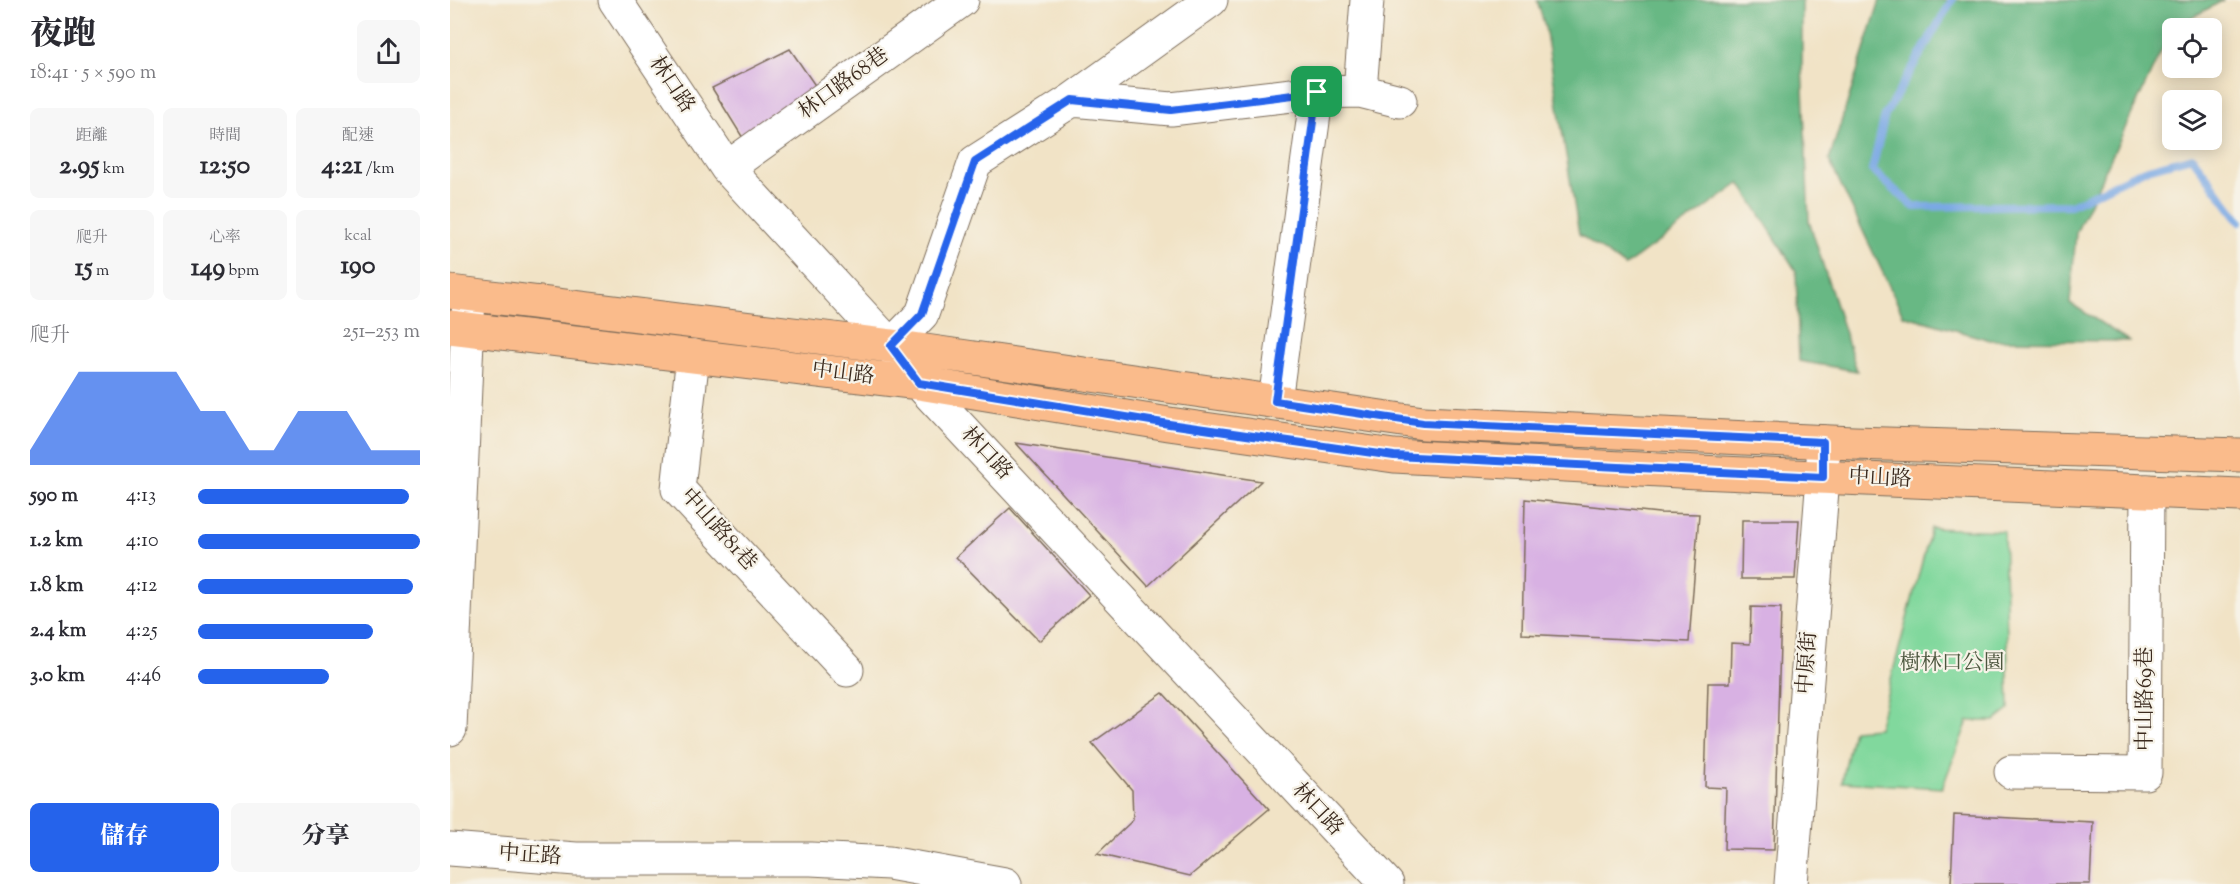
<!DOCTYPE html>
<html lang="zh-TW">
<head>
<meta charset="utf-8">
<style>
  :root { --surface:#fff; --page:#f7f7f7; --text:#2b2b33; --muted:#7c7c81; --accent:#2563eb }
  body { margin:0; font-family:"Sorts Mill Goudy","Noto Serif TC",serif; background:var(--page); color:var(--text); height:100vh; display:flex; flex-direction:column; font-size:22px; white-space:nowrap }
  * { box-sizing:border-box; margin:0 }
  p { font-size:20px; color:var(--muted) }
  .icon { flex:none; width:33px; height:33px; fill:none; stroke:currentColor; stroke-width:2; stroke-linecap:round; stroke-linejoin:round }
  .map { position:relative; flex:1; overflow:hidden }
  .panel { display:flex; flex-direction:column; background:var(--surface); width:450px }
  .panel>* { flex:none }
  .tools { position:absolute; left:1712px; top:18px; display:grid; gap:12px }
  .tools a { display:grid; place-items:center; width:60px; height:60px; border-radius:9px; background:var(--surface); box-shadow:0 3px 15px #0003; font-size:30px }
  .pin { position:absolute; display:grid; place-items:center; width:51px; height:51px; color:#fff; margin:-26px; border-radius:12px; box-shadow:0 3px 9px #0006 }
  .round { display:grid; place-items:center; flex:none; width:63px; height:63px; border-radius:9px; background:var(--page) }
  .headline { display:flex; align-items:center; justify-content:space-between; height:102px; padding:0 30px }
  h1 { font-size:33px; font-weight:800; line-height:45px }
  .stats { display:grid; grid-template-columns:repeat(3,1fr); gap:9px; height:102px; padding:6px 30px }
  .stats div { display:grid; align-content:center; border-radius:9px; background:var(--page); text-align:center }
  .stats b { font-size:26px; font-weight:800 }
  .stats small { font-size:16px; font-weight:400 }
  .stats p { font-size:16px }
  .chart { height:168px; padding:12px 30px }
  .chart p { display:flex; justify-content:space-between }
  .chart svg { width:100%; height:108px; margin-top:6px; fill:var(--accent); opacity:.7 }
  .action { display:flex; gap:12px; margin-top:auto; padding:12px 30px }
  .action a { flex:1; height:69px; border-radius:9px; background:var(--accent); color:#fff; font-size:24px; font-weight:800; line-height:69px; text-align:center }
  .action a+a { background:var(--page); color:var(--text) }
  ul { padding:0 30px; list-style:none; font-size:20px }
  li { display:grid; grid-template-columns:96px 72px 1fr; align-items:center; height:45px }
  li i { height:15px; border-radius:8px; background:var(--accent) }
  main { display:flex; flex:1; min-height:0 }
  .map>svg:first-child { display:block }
  .green { fill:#81d89d; stroke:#5e815e; stroke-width:1.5 }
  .forest { fill:#68b884; stroke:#527151; stroke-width:1.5 }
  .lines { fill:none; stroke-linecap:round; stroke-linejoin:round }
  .stream { stroke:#7aa9e4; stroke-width:8 }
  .building { fill:#d8b1e3 }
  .minor-casing { stroke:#7b6b59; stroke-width:35 }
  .major-casing { stroke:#7b6b59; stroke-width:35 }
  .minor { stroke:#fff; stroke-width:33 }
  .major { stroke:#fabb8b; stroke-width:33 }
  .route-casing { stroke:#fff; stroke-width:12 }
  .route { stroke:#2563eb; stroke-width:8 }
  .labels { text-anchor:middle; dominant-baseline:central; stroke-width:4.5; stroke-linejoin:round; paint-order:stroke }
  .street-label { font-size:21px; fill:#3b2a1e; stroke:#f7f3e8 }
  .park-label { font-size:21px; fill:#4c563e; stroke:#f7f3e8 }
</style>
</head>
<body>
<main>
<section class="panel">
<div class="headline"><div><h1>夜跑</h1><p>18:41 · 5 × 590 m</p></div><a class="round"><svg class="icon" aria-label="share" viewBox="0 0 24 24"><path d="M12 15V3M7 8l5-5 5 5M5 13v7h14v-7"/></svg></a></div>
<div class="stats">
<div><p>距離</p><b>2.95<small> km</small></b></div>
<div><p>時間</p><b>12:50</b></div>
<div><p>配速</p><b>4:21<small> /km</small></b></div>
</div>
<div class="stats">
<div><p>爬升</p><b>15<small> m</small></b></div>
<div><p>心率</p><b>149<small> bpm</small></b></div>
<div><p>kcal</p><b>190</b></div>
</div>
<div class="chart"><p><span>爬升</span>251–253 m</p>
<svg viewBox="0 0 160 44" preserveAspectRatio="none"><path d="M0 44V38L10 22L20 6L30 6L40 6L50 6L60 6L70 22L80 22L90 38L100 38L110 22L120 22L130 22L140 38L150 38L160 38V44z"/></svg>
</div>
<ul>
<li><b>590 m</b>4:13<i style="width:95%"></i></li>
<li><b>1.2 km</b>4:10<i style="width:100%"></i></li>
<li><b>1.8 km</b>4:12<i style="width:97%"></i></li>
<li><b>2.4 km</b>4:25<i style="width:79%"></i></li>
<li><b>3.0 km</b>4:46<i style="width:59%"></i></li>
</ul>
<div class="action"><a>儲存</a><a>分享</a></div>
</section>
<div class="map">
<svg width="1790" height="884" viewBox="0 0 1790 884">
  <rect width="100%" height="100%" fill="#f7f3e8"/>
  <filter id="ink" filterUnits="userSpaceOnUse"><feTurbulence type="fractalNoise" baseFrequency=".0167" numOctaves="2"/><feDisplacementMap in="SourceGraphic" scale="12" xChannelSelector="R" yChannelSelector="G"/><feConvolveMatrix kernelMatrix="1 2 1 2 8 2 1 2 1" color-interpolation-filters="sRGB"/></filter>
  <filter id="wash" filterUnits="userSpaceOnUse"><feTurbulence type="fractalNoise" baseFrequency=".008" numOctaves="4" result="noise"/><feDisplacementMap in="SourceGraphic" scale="24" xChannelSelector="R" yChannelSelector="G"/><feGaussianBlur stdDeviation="1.35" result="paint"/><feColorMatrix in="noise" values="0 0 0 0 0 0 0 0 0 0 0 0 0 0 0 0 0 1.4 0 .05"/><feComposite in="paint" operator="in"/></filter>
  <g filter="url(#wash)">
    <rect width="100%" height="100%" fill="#f1e3c6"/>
    <path class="green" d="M1481,528L1554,531L1559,710L1545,721H1518L1492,788L1392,782L1403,730L1428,728Z"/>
    <path class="forest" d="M1087,0H1352V66L1359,221L1407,371L1349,361L1346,271L1290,183L1175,266L1129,234L1095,27Z
      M1430,0H1774L1722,28L1626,233L1620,303L1679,341L1540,340L1453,315L1379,160Z"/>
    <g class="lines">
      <path class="stream" d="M1502,0L1435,115L1422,170L1464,207L1621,205L1694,170L1742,157L1790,221"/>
    </g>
    <g id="blocks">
      <path class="building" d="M340,49L373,97L296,143L262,88Z
        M566,443L811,481L698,586Z
        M1075,499L1209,513L1249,514L1239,642L1072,634Z
        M560,508L639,595L589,641L506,557Z
        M1292,520H1349L1345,579H1291Z
        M1301,607L1331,608L1324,850L1274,849L1276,788L1255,787L1258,683H1280L1281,643L1300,644Z
        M713,693L819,809L740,876L647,854L683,820L682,790L642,743Z
        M1504,815L1643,822L1640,884H1501Z"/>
    </g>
  </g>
  <g filter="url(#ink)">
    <use href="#blocks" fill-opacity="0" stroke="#7b6b59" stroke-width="1.5"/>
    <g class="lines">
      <defs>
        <path id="minor" d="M165,0L277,168L441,346L469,383L937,884
          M910,91L917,0
          M622,100L721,109L867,92L910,91L950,101
          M277,168L512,0
          M441,346L472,314L525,162L622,100L761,0
          M243,356L228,489L397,670
          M825,401L867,92
          M0,729L19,295
          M1561,772L1695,773L1697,491
          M0,849L126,859H361L439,863L555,884
          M1341,884L1373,477V442"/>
        <path id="major" d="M0,292L441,346L973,423L1404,443L1790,455
          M0,327L469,383L719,424L944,456L1248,472L1790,495"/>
      </defs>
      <use href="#minor" class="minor-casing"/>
      <use href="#major" class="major-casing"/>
      <use href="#minor" class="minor"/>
      <use href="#major" class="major"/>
    </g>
  </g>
  <g class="lines" filter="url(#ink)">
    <defs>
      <path id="route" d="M867,92L825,401L973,423L1373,442V477L944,456L719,424L469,383L441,346L472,314L525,162L622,100L721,110Z"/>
    </defs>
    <use href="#route" class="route-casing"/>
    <use href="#route" class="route"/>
  </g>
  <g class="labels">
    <g class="street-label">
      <text transform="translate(394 84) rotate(-36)">林口路68巷</text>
      <text transform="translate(221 85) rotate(56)">林口路</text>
      <text transform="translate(393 374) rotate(7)">中山路</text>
      <text transform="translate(536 454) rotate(47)">林口路</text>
      <text transform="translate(1430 479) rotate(3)">中山路</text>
      <text transform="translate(268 530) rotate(48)">中山路81巷</text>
      <text transform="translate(1358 663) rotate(-86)">中原街</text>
      <text transform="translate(1696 699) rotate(-90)">中山路69巷</text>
      <text transform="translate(867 810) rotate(47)">林口路</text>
      <text transform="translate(80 856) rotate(4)">中正路</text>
    </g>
    <g class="park-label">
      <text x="1502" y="664">樹林口公園</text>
    </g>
  </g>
</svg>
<div class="tools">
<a><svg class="icon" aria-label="locate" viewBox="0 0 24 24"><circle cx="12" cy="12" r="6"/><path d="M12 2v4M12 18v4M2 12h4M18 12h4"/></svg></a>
<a><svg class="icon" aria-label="layers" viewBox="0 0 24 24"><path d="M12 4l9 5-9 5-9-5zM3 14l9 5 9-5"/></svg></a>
</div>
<div class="pin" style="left:867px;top:92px;background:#1e9e55"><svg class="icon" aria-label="arrive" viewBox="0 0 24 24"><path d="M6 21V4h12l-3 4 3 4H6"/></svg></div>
</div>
</main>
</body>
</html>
